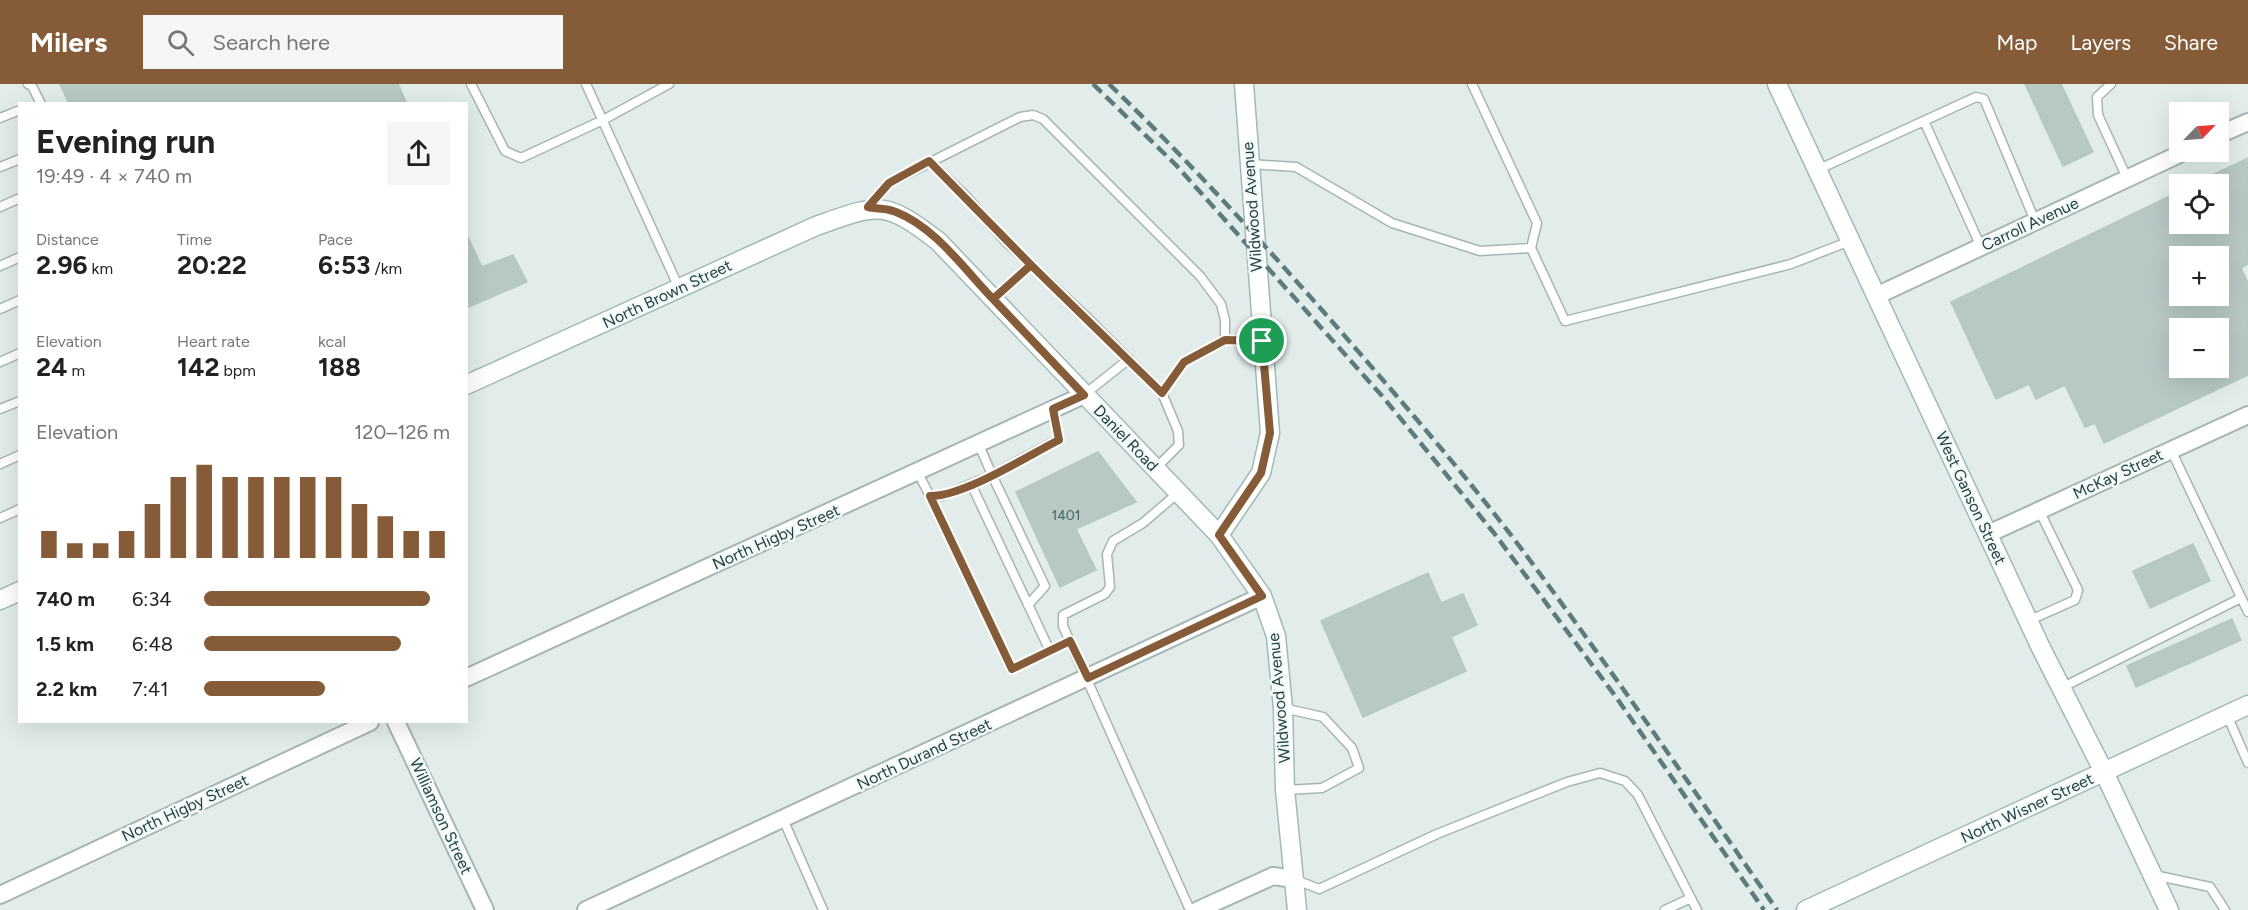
<!DOCTYPE html>
<html lang="en">
<head>
<meta charset="utf-8">
<style>
  :root { --surface:#fff; --page:#f6f6f6; --text:#222; --muted:#767676; --accent:#855c37 }
  body { margin:0; font-family:Figtree,sans-serif; background:var(--page); color:var(--text); height:100vh; display:flex; flex-direction:column; font-size:22px; white-space:nowrap }
  * { box-sizing:border-box; margin:0 }
  p { font-size:20px; color:var(--muted) }
  .icon { flex:none; width:33px; height:33px; fill:none; stroke:currentColor; stroke-width:2; stroke-linecap:round; stroke-linejoin:round }
  .map { position:relative; flex:1; overflow:hidden }
  .details { position:absolute; left:18px; top:18px; width:450px; height:621px; display:flex; flex-direction:column; background:var(--surface); border-radius:0px; box-shadow:0 6px 24px #0002 }
  .details>* { flex:none }
  .needle { width:39px; rotate:65deg }
  .tools { position:absolute; left:2169px; top:18px; display:grid; gap:12px }
  .tools a { display:grid; place-items:center; width:60px; height:60px; border-radius:0px; background:var(--surface); box-shadow:0 6px 24px #0002; font-size:30px }
  .pin { position:absolute; display:grid; place-items:center; width:51px; height:51px; color:#fff; margin:-26px; border:3px solid #fff; border-radius:50%; box-shadow:0 2px 6px #0007 }
  .round { display:grid; place-items:center; flex:none; width:63px; height:63px; border-radius:0px; background:var(--page) }
  .summary { display:flex; align-items:center; justify-content:space-between; height:102px; padding:0 18px }
  h1 { font-size:33px; font-weight:700; line-height:45px }
  .metrics { display:grid; grid-template-columns:repeat(3,1fr); gap:9px; height:102px; padding:6px 18px }
  .metrics div { display:grid; align-content:center }
  .metrics b { font-size:26px; font-weight:700 }
  .metrics small { font-size:16px; font-weight:400 }
  .metrics p { font-size:16px }
  .chart { height:168px; padding:12px 18px }
  .chart p { display:flex; justify-content:space-between }
  .chart svg { width:100%; height:108px; margin-top:6px; stroke:var(--accent); stroke-width:6 }
  ul { padding:0 18px; list-style:none; font-size:20px }
  li { display:grid; grid-template-columns:96px 72px 1fr; align-items:center; height:45px }
  li i { height:15px; border-radius:8px; background:var(--accent) }
  header { display:flex; align-items:center; gap:36px; box-sizing:border-box; height:84px; padding:0 30px; background:var(--accent); color:#fff }
  header strong { font-size:28px }
  nav { display:flex; gap:33px; margin-inline-start:auto; font-size:21px }
  .search { width:420px; height:54px; background:var(--page); display:flex; align-items:center; gap:15px; box-sizing:border-box; padding:0 21px; border-radius:0px; color:var(--muted); font-size:22px }
  .map>svg:first-child { display:block }
  .building { fill:#b7c8c5; stroke:#b4c8c4; stroke-width:1.5; fill-rule:evenodd }
  .lines { fill:none; stroke-linecap:round; stroke-linejoin:round }
  .lane-casing { stroke:#a4b6b4; stroke-width:11 }
  .street-casing { stroke:#a4b6b4; stroke-width:20 }
  .secondary-casing { stroke:#9fbab7; stroke-width:21 }
  .lane { stroke:#fff; stroke-width:8 }
  .street { stroke:#fff; stroke-width:16 }
  .secondary { stroke:#fff; stroke-width:18 }
  .rail { stroke:#5b7c7a; stroke-width:4.5; stroke-dasharray:12 6; stroke-linecap:butt }
  .route-casing { stroke:#fff; stroke-width:12 }
  .route { stroke:#855c37; stroke-width:8 }
  .labels { text-anchor:middle; dominant-baseline:central; stroke-width:5; stroke-linejoin:round; paint-order:stroke }
  .number-label { font-size:14px; fill:#466260 }
  .street-label { font-size:16px; fill:#20403f; stroke:#f3f9f8 }
</style>
</head>
<body>
<header>
<strong>Milers</strong>
<div class="search"><svg class="icon" aria-label="search" viewBox="0 0 24 24"><circle cx="10" cy="10" r="6"/><path d="M15 15l6 6"/></svg>Search here</div>
<nav><a>Map</a><a>Layers</a><a>Share</a></nav>
</header>
<div class="map">
<svg width="2248" height="826" viewBox="0 0 2248 826">
  <rect width="100%" height="100%" fill="#e2edeb"/>
  <path class="building" d="M60,0H398L407,20H69Z
    M2025,0H2061L2093,68L2063,82Z
    M2248,74V180L2241,184L2248,199V291L2104,359L2095,339L2085,343L2065,301L2036,315L2029,300L1996,315L1951,218L2180,107V140H2218V100H2193ZM2180,172H2218V212H2180ZM2180,244H2218V284H2180Z
    M466,149L482,183L513,171L527,198L466,224Z
    M1098,368L1136,418L1076,445L1096,486L1060,503L1016,408Z
    M2193,460L2210,497L2150,524L2133,487Z
    M1428,489L1441,519L1463,510L1477,541L1451,553L1466,587L1363,633L1321,537Z
    M2232,535L2241,556L2136,603L2127,582Z"/>
  <g class="lines">
    <defs>
      <path id="lane" d="M28,0L32,2L41,20
        M471,0L505,67L521,74L603,36L669,0
        M586,0L679,204
        M1472,0L1537,139L1531,164L1565,237L1791,180L1850,157
        M2111,0L2097,13L2098,31L2127,94
        M0,34L20,26
        M1924,37L1981,163
        M929,77L967,113L1004,156L1088,234L1162,309
        M1250,80L1296,83L1392,139L1480,167L1531,164
        M0,83L20,75
        M1817,86L1976,13L1984,15L2035,137
        M0,123L20,114
        M868,123L889,99L1020,33L1033,31L1043,35L1200,192L1221,220L1225,236V256L1184,278L1162,309L1178,347L1179,361L1155,385
        M0,182L20,173
        M994,215L1031,181
        M0,225L20,216
        M1225,256L1262,257
        M0,278L20,269
        M1085,310L1129,275
        M0,325L20,317
        M979,361L992,391L1059,355L1053,325
        M2171,366L2248,528
        M0,380L20,371
        M918,389L930,412H942L992,391L1045,502L1028,521
        M971,400L1050,567
        M1178,409L1143,439L1113,457L1107,470L1110,503L1105,510L1063,531V542L1190,826
        M930,412L1012,585L1070,557
        M0,434L20,425
        M2028,537L2075,516L2078,506L2039,426
        M2061,604L2241,514
        M1283,624L1323,633L1352,664L1359,684L1322,704L1285,706
        M2227,631L2248,679
        M783,735L823,826
        M2154,791L2210,803L2225,826
        M1294,795L1319,805L1437,750L1567,698L1600,689L1625,697L1638,711L1697,826
        M1665,826L1691,814"/>
      <path id="street" d="M2218,51L2248,38
        M1876,212L2184,68
        M1988,450L2248,331
        M466,594L1084,311
        M396,638L485,826
        M0,811L370,638
        M586,826L1262,512
        M1198,826L1273,792L1294,795"/>
      <path id="secondary" d="M1777,0L2041,564L2104,688L2169,826
        M466,301L816,142C879,120 883,115 938,157L1219,451L1262,512L1276,552L1283,624L1285,706L1297,826
        M1219,451L1261,389L1270,349L1244,0
        M0,516L20,507
        M1806,826L2248,621"/>
    </defs>
    <use href="#lane" class="lane-casing"/>
    <use href="#street" class="street-casing"/>
    <use href="#secondary" class="secondary-casing"/>
    <use href="#lane" class="lane"/>
    <use href="#street" class="street"/>
    <use href="#secondary" class="secondary"/>
    <path class="rail" d="M1093,0L1176,81L1383,313L1494,449L1616,613L1764,826
      M1109,0C1189,77 1263,159 1336,242C1396,311 1458,382 1514,455C1605,576 1690,701 1777,826"/>
  </g>
  <g class="lines">
    <defs>
      <path id="route" d="M1262,257L1225,256L1184,278L1162,309L1031,181L993,215C965,186 935,143 896,128C888,124 877,125 868,123L889,99L929,77L1031,181L993,215L1084,311L1053,325L1059,356C1027,372 965,412 930,412L1012,585L1070,557L1088,594L1262,512L1219,451L1261,389L1270,349L1262,257"/>
    </defs>
    <use href="#route" class="route-casing"/>
    <use href="#route" class="route"/>
  </g>
  <g class="labels">
    <g class="number-label">
      <text x="1066" y="431">1401</text>
    </g>
    <g class="street-label">
      <text transform="translate(1252 123) rotate(-94)">Wildwood Avenue</text>
      <text transform="translate(2030 140) rotate(-25)">Carroll Avenue</text>
      <text transform="translate(667 210) rotate(-25)">North Brown Street</text>
      <text transform="translate(1126 354) rotate(46)">Daniel Road</text>
      <text transform="translate(2118 390) rotate(-25)">McKay Street</text>
      <text transform="translate(1971 414) rotate(65)">West Ganson Street</text>
      <text transform="translate(776 453) rotate(-24)">North Higby Street</text>
      <text transform="translate(1279 614) rotate(-95)">Wildwood Avenue</text>
      <text transform="translate(924 670) rotate(-25)">North Durand Street</text>
      <text transform="translate(185 724) rotate(-25)">North Higby Street</text>
      <text transform="translate(2027 724) rotate(-25)">North Wisner Street</text>
      <text transform="translate(441 732) rotate(65)">Williamson Street</text>
    </g>
  </g>
</svg>
<div class="tools">
<a><svg class="needle" viewBox="-14 -14 28 28"><path d="M0-13l5 13h-10z" fill="#e53935"/><path d="M0 13l5-13h-10z" fill="#767676"/></svg></a>
<a><svg class="icon" aria-label="locate" viewBox="0 0 24 24"><circle cx="12" cy="12" r="6"/><path d="M12 2v4M12 18v4M2 12h4M18 12h4"/></svg></a>
<a>+</a>
<a>−</a>
</div>
<div class="pin" style="left:1262px;top:257px;background:#1e9e55"><svg class="icon" aria-label="arrive" viewBox="0 0 24 24"><path d="M6 21V4h12l-3 4 3 4H6"/></svg></div>
<section class="details">
<div class="summary"><div><h1>Evening run</h1><p>19:49 · 4 × 740 m</p></div><a class="round"><svg class="icon" aria-label="share" viewBox="0 0 24 24"><path d="M12 15V3M7 8l5-5 5 5M5 13v7h14v-7"/></svg></a></div>
<div class="metrics">
<div><p>Distance</p><b>2.96<small> km</small></b></div>
<div><p>Time</p><b>20:22</b></div>
<div><p>Pace</p><b>6:53<small> /km</small></b></div>
</div>
<div class="metrics">
<div><p>Elevation</p><b>24<small> m</small></b></div>
<div><p>Heart rate</p><b>142<small> bpm</small></b></div>
<div><p>kcal</p><b>188</b></div>
</div>
<div class="chart"><p><span>Elevation</span>120–126 m</p>
<svg viewBox="0 0 160 44" preserveAspectRatio="none"><path d="M5 44V33M15 44V38M25 44V38M35 44V33M45 44V22M55 44V11M65 44V6M75 44V11M85 44V11M95 44V11M105 44V11M115 44V11M125 44V22M135 44V27M145 44V33M155 44V33"/></svg>
</div>
<ul>
<li><b>740 m</b>6:34<i style="width:92%"></i></li>
<li><b>1.5 km</b>6:48<i style="width:80%"></i></li>
<li><b>2.2 km</b>7:41<i style="width:49%"></i></li>
</ul>
</section>
</div>
</body>
</html>
